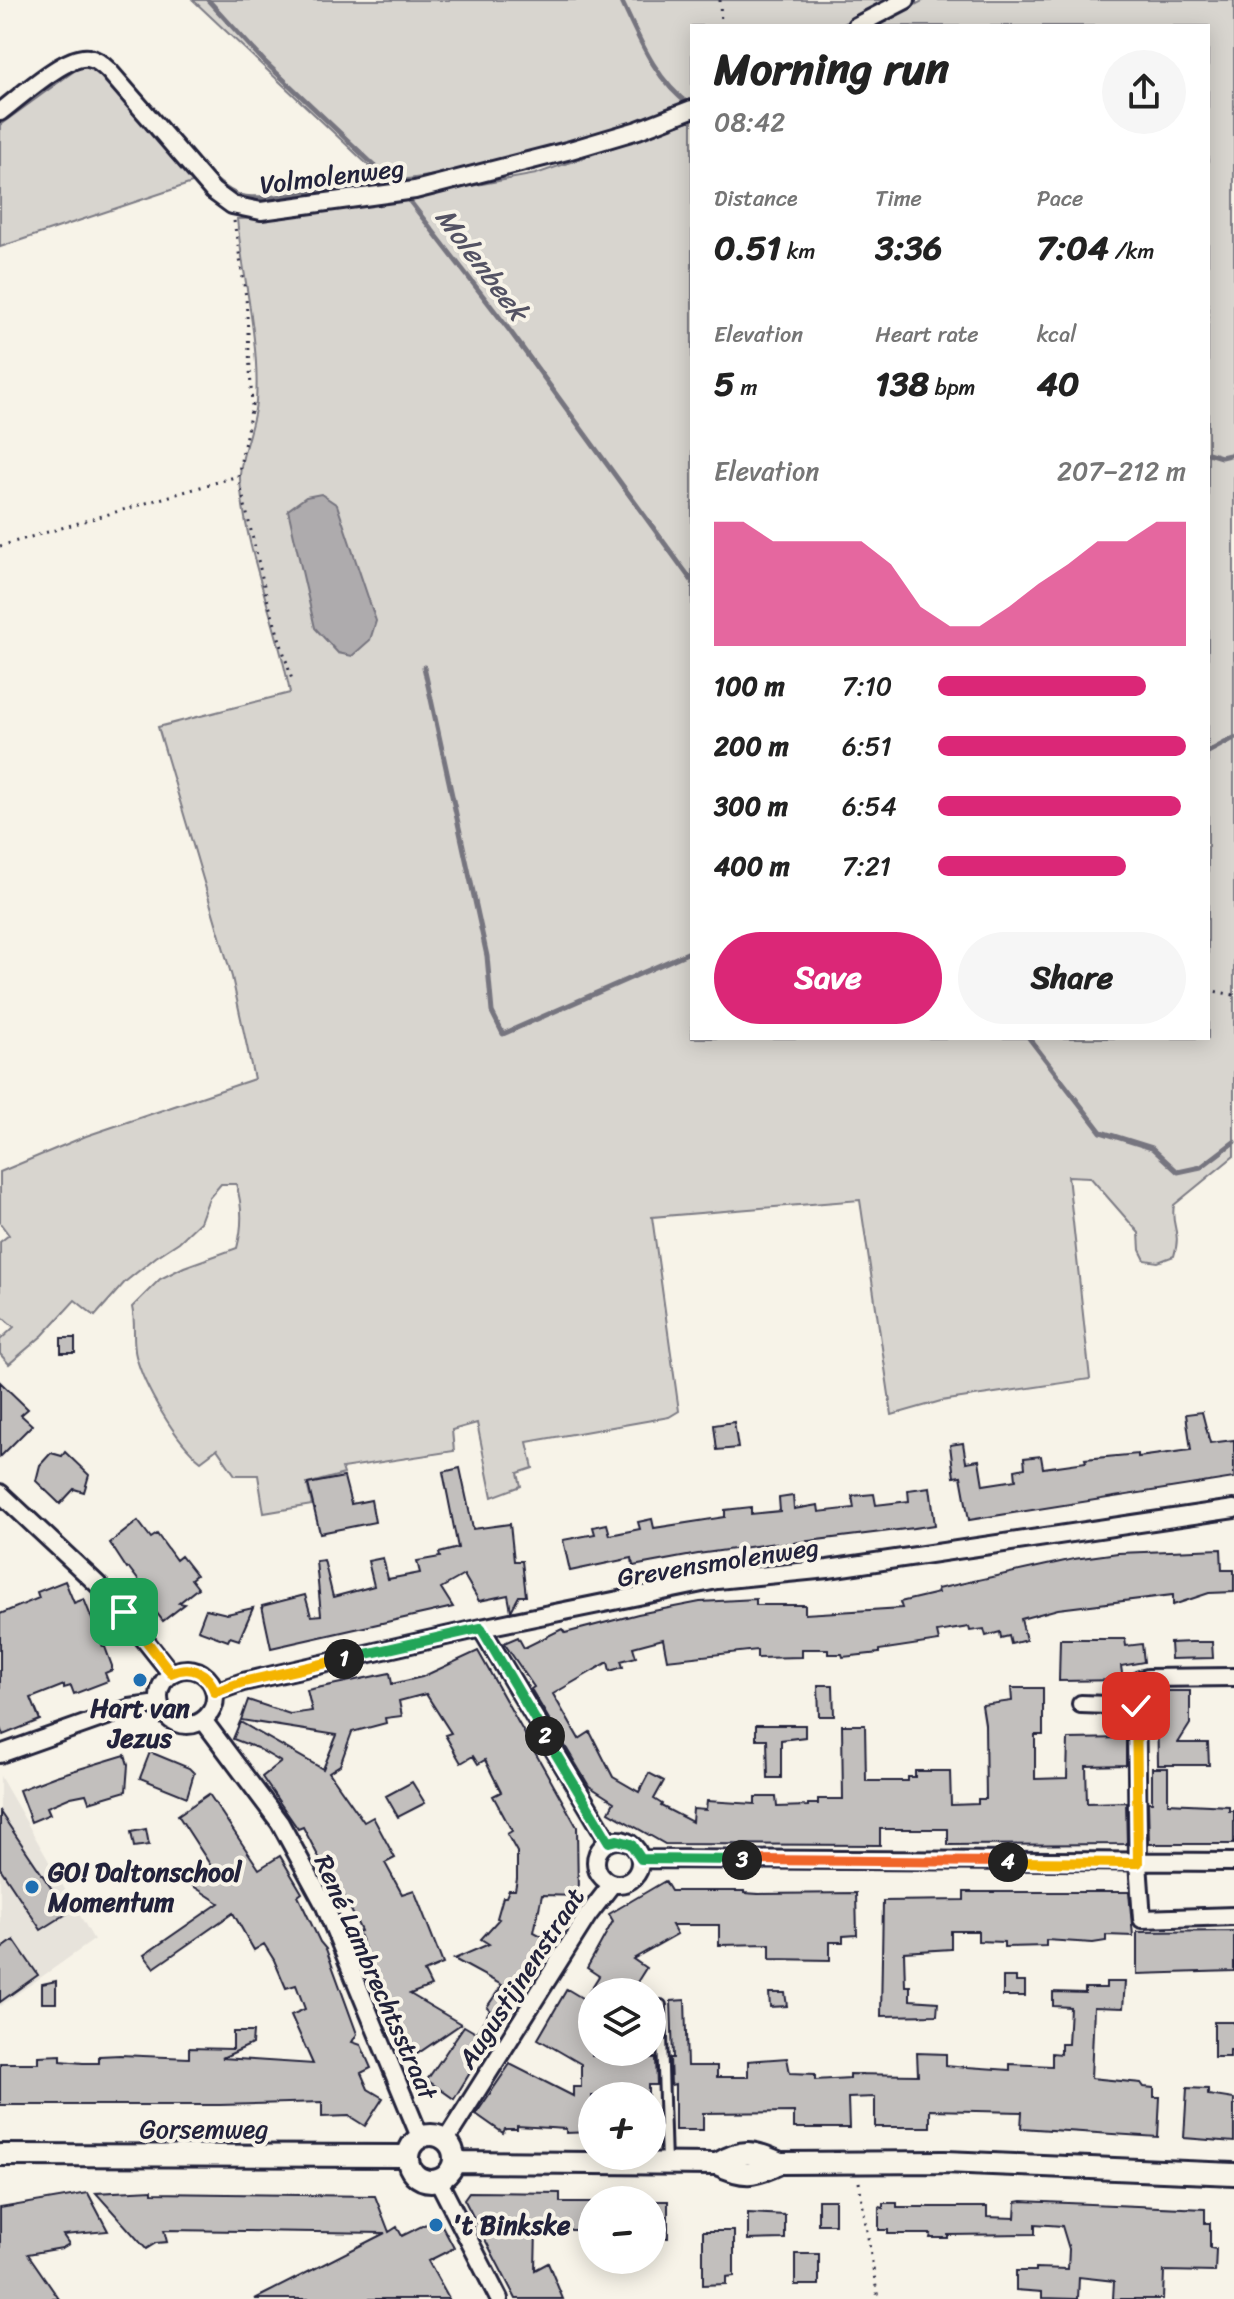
<!DOCTYPE html>
<html lang="en">
<head>
<meta charset="utf-8">
<style>
  :root { --surface:#fff; --page:#f6f6f6; --text:#222; --muted:#767676; --accent:#db2777 }
  body { margin:0; font-family:Sriracha,sans-serif; background:var(--page); color:var(--text); height:100vh; display:flex; flex-direction:column; font-size:30px; white-space:nowrap }
  * { box-sizing:border-box; margin:0 }
  p { font-size:26px; color:var(--muted) }
  .icon { flex:none; width:44px; height:44px; fill:none; stroke:currentColor; stroke-width:2; stroke-linecap:round; stroke-linejoin:round }
  .map { position:relative; flex:1; overflow:hidden }
  .side { position:absolute; left:690px; top:24px; width:520px; height:1016px; display:flex; flex-direction:column; background:var(--surface); border-radius:0px; box-shadow:0 4px 20px #0003 }
  .side>* { flex:none }
  .controls { position:absolute; left:578px; top:1978px; display:grid; gap:16px }
  .controls a { display:grid; place-items:center; width:88px; height:88px; border-radius:50%; background:var(--surface); box-shadow:0 4px 20px #0003; font-size:40px }
  .pin { position:absolute; display:grid; place-items:center; width:68px; height:68px; color:#fff; margin:-34px; border-radius:16px; box-shadow:0 4px 12px #0006 }
  .km { position:absolute; width:40px; height:40px; margin:-20px; border-radius:50%; background:#222; color:#fff; font-size:22px; line-height:40px; text-align:center }
  .round { display:grid; place-items:center; flex:none; width:84px; height:84px; border-radius:42px; background:var(--page) }
  .overview { display:flex; align-items:center; justify-content:space-between; height:136px; padding:0 24px }
  h1 { font-size:44px; font-weight:800; line-height:60px }
  .figures { display:grid; grid-template-columns:repeat(3,1fr); gap:12px; height:136px; padding:8px 24px }
  .figures div { display:grid; align-content:center }
  .figures b { font-size:34px; font-weight:800 }
  .figures small { font-size:22px; font-weight:400 }
  .figures p { font-size:22px }
  .chart { height:224px; padding:16px 24px }
  .chart p { display:flex; justify-content:space-between }
  .chart svg { width:100%; height:144px; margin-top:8px; fill:var(--accent); opacity:.7 }
  .button { display:flex; gap:16px; margin-top:auto; padding:16px 24px }
  .button a { flex:1; height:92px; border-radius:48px; background:var(--accent); color:#fff; font-size:32px; font-weight:800; line-height:92px; text-align:center }
  .button a+a { background:var(--page); color:var(--text) }
  ul { padding:0 24px; list-style:none; font-size:26px }
  li { display:grid; grid-template-columns:128px 96px 1fr; align-items:center; height:60px }
  li i { height:20px; border-radius:10px; background:var(--accent) }
  .map>svg:first-child { display:block }
  .built { fill:#e7e3db }
  .green { fill:#d8d5cf; stroke:#7d7c85; stroke-width:2 }
  .water { fill:#aeabad; stroke:#76747f; stroke-width:2 }
  .lines { fill:none; stroke-linecap:round; stroke-linejoin:round }
  .stream { stroke:#76747f; stroke-width:5 }
  .building { fill:#c2bfbd; stroke:#22223b; stroke-width:2 }
  .service-casing { stroke:#22223b; stroke-width:14 }
  .minor-casing { stroke:#22223b; stroke-width:22 }
  .tertiary-casing { stroke:#22223b; stroke-width:26 }
  .path { stroke:#22223b; stroke-width:3; stroke-dasharray:2 6; stroke-linecap:butt }
  .service { stroke:#f7f3e8; stroke-width:8 }
  .minor { stroke:#f7f3e8; stroke-width:16 }
  .tertiary { stroke:#f7f3e8; stroke-width:20 }
  .split-1-casing { stroke:#fff; stroke-width:16 }
  .split-2-casing { stroke:#fff; stroke-width:16 }
  .split-3-casing { stroke:#fff; stroke-width:16 }
  .split-4-casing { stroke:#fff; stroke-width:16 }
  .split-5-casing { stroke:#fff; stroke-width:16 }
  .split-1 { stroke:#f5b400; stroke-width:10 }
  .split-2 { stroke:#22a559; stroke-width:10 }
  .split-3 { stroke:#22a559; stroke-width:10 }
  .split-4 { stroke:#f0652b; stroke-width:10 }
  .split-5 { stroke:#f5b400; stroke-width:10 }
  .poi-dot { fill:#1f6fb2; stroke:#f7f3e8; stroke-width:3 }
  .labels { text-anchor:middle; dominant-baseline:central; stroke-width:8; stroke-linejoin:round; paint-order:stroke }
  .street-label { font-size:26px; fill:#22223b; stroke:#f7f3e8 }
  .poi-label { font-size:26px; font-weight:bold; fill:#22223b; stroke:#f7f3e8; text-anchor:start }
  .water-label { font-size:28px; font-style:italic; fill:#535263; stroke:#f7f3e8 }
</style>
</head>
<body>
<div class="map">
<svg width="1234" height="2299" viewBox="0 0 1234 2299">
  <rect width="100%" height="100%" fill="#f7f3e8"/>
  <filter id="ink" filterUnits="userSpaceOnUse"><feTurbulence type="fractalNoise" baseFrequency=".0125" numOctaves="2"/><feDisplacementMap in="SourceGraphic" scale="16" xChannelSelector="R" yChannelSelector="G"/><feConvolveMatrix kernelMatrix="1 2 1 2 8 2 1 2 1" color-interpolation-filters="sRGB"/></filter>
  <g filter="url(#ink)">
    <path class="built" d="M0,1776L94,1940L0,2006Z"/>
    <path class="green" d="M193,0H888L840,26H692V105L578,144L458,172L386,182Z
      M924,0H1234V1156L1174,1205C1170,1227 1182,1230 1174,1256L1158,1262L1145,1260L1140,1250L1139,1233L1090,1177L1068,1176L1090,1379L941,1401L892,1415L860,1200L652,1217L679,1411L669,1417L527,1442L533,1468L518,1473L521,1486L492,1497L477,1423L452,1430L454,1451L342,1468L344,1474L307,1484L312,1505L264,1513L258,1475H235L217,1449L201,1461C176,1442 144,1387 136,1356C132,1341 136,1324 132,1307L160,1279L184,1267L237,1248C243,1226 243,1206 236,1184H221L209,1198L200,1222L179,1242L156,1257L125,1282L95,1316L75,1300L43,1335L9,1364L0,1354V1340L14,1327L0,1315V1242L9,1235L0,1223V1172L86,1136L254,1079L232,977L158,727L290,693C277,621 245,553 240,479C239,458 254,426 256,402C260,341 243,279 237,219L276,218L378,203L536,174L692,120V1038H1208V26H876Z
      M88,66L100,72L198,181L0,247V122L74,70Z"/>
    <path class="water" d="M321,494L337,505L376,621L370,640L352,656L338,653L315,628L288,510L306,497Z"/>
    <g class="lines">
      <path class="stream" d="M208,0L264,61L398,188
        M621,0C638,36 656,82 690,105
        M162,120C181,141 211,185 237,195C260,204 321,189 348,185
        M0,123L77,67
        M363,183L383,172
        M405,195L510,331L692,581
        M1208,453L1221,457L1234,454
        M424,667L487,956L492,1012L503,1034L692,951
        M1208,752L1234,738
        M1029,1038L1101,1132L1152,1148L1178,1172L1201,1167L1234,1142"/>
    </g>
    <path class="building" d="M61,1338H75V1353H61Z
      M0,1382L28,1409L21,1415L32,1425L0,1457Z
      M1202,1412L1210,1443L1234,1440V1478L969,1520L961,1476L954,1477L950,1445L963,1443L966,1462L979,1460L983,1485L1016,1480L1015,1470L1025,1468L1024,1458L1041,1456L1043,1468L1086,1462L1085,1459L1138,1454V1457L1191,1450L1186,1414Z
      M734,1422L738,1448L717,1450L714,1425Z
      M65,1452L89,1475L84,1492L74,1489L60,1504L36,1481L40,1465L51,1453L62,1456Z
      M460,1468L473,1529L510,1524L514,1561H522L526,1596H519L511,1611L508,1595L479,1601L464,1575L441,1588L453,1607L271,1648L262,1606L305,1595L311,1616L321,1615L316,1561L324,1560L333,1597L374,1586L368,1561L383,1558L388,1579L420,1573L417,1561L440,1557L439,1553L458,1548L443,1472Z
      M344,1477L351,1504L371,1500L375,1522L320,1533L308,1484Z
      M930,1487L935,1525L914,1528L776,1545V1543L698,1554L633,1566L632,1558L570,1571L563,1540L595,1534L593,1527L607,1524L610,1535L640,1529L638,1522L652,1519L654,1528L725,1517V1510L751,1507V1514L780,1511L779,1498L793,1496L794,1509L818,1505L819,1512L854,1508L852,1496L874,1494L876,1505L909,1501L908,1490Z
      M138,1521L151,1538L157,1534L176,1560L181,1556L196,1575L191,1579L198,1588L179,1603L185,1604L163,1621L150,1604L154,1601L129,1568L127,1569L110,1543Z
      M1221,1549L1222,1570H1234V1592L1209,1593L1173,1605V1595L1058,1609L1021,1619L1026,1640L1011,1644L1009,1636L1001,1638L1000,1632L986,1636L984,1629L970,1631L969,1627L937,1632L939,1641L879,1650V1653L843,1657L842,1654H828V1649H802V1657L757,1658V1650L667,1660L663,1639L633,1647L636,1657L621,1661L623,1667L610,1671L608,1662L553,1694L579,1739L590,1732L613,1777L639,1792L649,1773L664,1781L654,1799L662,1804L661,1806L692,1822L693,1809L706,1810L707,1801L755,1804V1797H776L777,1807L808,1806V1804H818V1799H843L842,1725H865L866,1781H908V1777H915V1771H950L951,1805L978,1804V1799H986L985,1724L982,1705L1012,1701L1011,1688H1043V1735H1035V1779L1067,1778L1068,1739L1126,1738V1765L1086,1766L1087,1803L1126,1802L1127,1844L948,1845V1829H880V1845L665,1844L609,1812L614,1802L589,1786L531,1689L534,1687L504,1643L518,1637L524,1648L562,1629L565,1633L638,1614L700,1602L756,1599V1605H805V1614L902,1608L900,1602L938,1593L937,1589L1074,1559L1118,1553Z
      M65,1581L74,1603L84,1599L103,1647H105L112,1666V1670L105,1673L108,1681L74,1694L71,1686L64,1688V1685L31,1698L40,1720L3,1735L0,1728V1614L39,1598L37,1592Z
      M253,1608L239,1640L230,1637L228,1641L198,1630L206,1609L227,1614Z
      M1060,1639H1125L1126,1646L1142,1644L1144,1662L1121,1666L1123,1680L1059,1681Z
      M1191,1642H1212L1213,1658L1171,1659L1170,1643Z
      M478,1651L577,1827L578,1896L542,1895L534,1932L547,1939L539,1953L542,1955L454,2099L427,2080L464,2026L476,2033L490,2010L487,2007L502,1985L454,1959L489,1944L481,1939L499,1919L497,1918L503,1897H506L509,1890H515L517,1879V1852L507,1834L512,1831L493,1796L501,1792L485,1760L478,1764L473,1756L461,1763L445,1735L451,1733L426,1694L399,1701L402,1716L385,1718L386,1723L352,1732L340,1765L329,1772L364,1822L373,1817L395,1858L385,1863L402,1894L414,1890L443,1964L424,1972L431,1986L410,1994L461,2024L417,2054L415,2051L410,2054L393,2027L378,1993L369,1970L373,1968L358,1932L361,1931L331,1868L326,1871L303,1827L298,1829L262,1777L281,1762L257,1748L233,1739L240,1722L323,1769L337,1735L241,1720L248,1700L290,1714L312,1711L307,1690L390,1673L392,1684L422,1677Z
      M818,1685H833L834,1716H819Z
      M1165,1691H1190V1724L1178,1743H1208L1209,1765H1158L1157,1703L1165,1702Z
      M756,1725H805V1737L781,1740V1778H768L767,1739H756Z
      M150,1752L189,1768L194,1773L187,1797L140,1778Z
      M125,1755L128,1765L126,1791L89,1802L86,1794L71,1797L47,1807L50,1814L31,1822L19,1790L56,1776Z
      M1152,1768H1168V1803L1229,1806V1811H1234V1844H1149L1148,1802H1152Z
      M412,1782L425,1803L398,1817L386,1796Z
      M209,1794L259,1869L280,1856L302,1893L298,1896L320,1942L326,1949L357,2034L352,2042L361,2045L371,2068L361,2073L368,2089L383,2098L365,2126L349,2116L322,2117V2102L220,2105H0V2063H38V2056L61,2055V2061L83,2063H99V2056L120,2055L189,2058V2048L233,2049V2032H253L252,2044L222,2058L313,2064L291,2015L305,2009L296,1985L286,1988L274,1960L264,1944L254,1950L233,1913L154,1968L144,1955L219,1903L187,1882L211,1866L178,1815Z
      M0,1812L68,1913L41,1930L0,1868Z
      M146,1829L149,1845L134,1847L131,1832Z
      M665,1881L671,1891H744V1893L758,1894L856,1893L857,1935L843,1936V1942H830V1960L770,1959V1944L719,1945V1925H672L677,1934L633,1959L646,1968L631,1992H589L599,1976L587,1968L613,1921L609,1914Z
      M964,1892H1129L1133,1936L1106,1935V1941L1093,1943L1046,1940V1946L1004,1947V1942L978,1941V1931H951V1949L904,1952L905,1986H910V2000L938,2002L937,2015L881,2016L883,1901L964,1900Z
      M1234,1931V1971L1137,1974V1932Z
      M14,1940L38,1975L0,2002V1950Z
      M1003,1977H1016V1982H1025V1996H1003Z
      M56,1981V2003H42V1984Z
      M1106,1982H1125L1123,2008L1094,2007L1091,2078L1141,2083L1144,2087L1154,2088V2097H1160L1158,2137L1021,2128L1022,2112L930,2110V2127H875V2097L848,2098L849,2128H794V2112L703,2113V2130H675V2084L671,2085L670,2058H673L671,2001L685,2000L687,2066H717V2077H748V2061L787,2058L790,2073L815,2074V2080L850,2078V2074L918,2075L917,2053L946,2054V2065L967,2067L1010,2070V2064L1052,2066V2053L1061,2054V2044H1068L1070,2007L1053,2006V1992L1085,1993V1988H1106Z
      M567,1989L592,2004V2055L656,2058L657,2085H648V2096H592V2132L566,2133V2129L517,2126V2129H505L503,2133L476,2114L510,2064L573,2096V2087H581V2064L538,2039Z
      M769,1993H785L787,2006L770,2007Z
      M1214,2022H1234V2050H1230V2057H1214Z
      M1187,2088L1208,2089V2095L1234,2099V2142L1184,2138Z
      M152,2190V2193L375,2196L389,2232L397,2227L402,2236L438,2218L454,2248L428,2261L449,2299H255L385,2233L164,2230L167,2242L156,2243L146,2249L96,2193Z
      M469,2192L560,2193V2202H592V2230H536L535,2270L548,2263L563,2299H516L464,2199Z
      M88,2193L108,2231L63,2235L69,2244L62,2248L28,2254L59,2299H0V2208Z
      M818,2200H835V2224H818Z
      M652,2201H668V2238H652Z
      M1022,2201L1205,2209V2223H1210V2248L1216,2249L1215,2272L1164,2271L1163,2299H1113L1114,2281L1079,2277L1078,2299L1042,2298V2292L1016,2290V2271H1036V2268L1068,2269L1069,2249L1062,2226L1035,2224V2234L948,2235V2238H930L931,2234H888V2230H879V2207L883,2208V2203H897V2207H987V2217L1015,2218L1016,2202Z
      M748,2213L785,2215V2239L748,2240Z
      M703,2231H734V2276L726,2277V2284L703,2285Z
      M795,2254H819V2285H795Z"/>
    <g class="lines">
      <defs>
        <path id="service" d="M661,2005L666,2163"/>
        <path id="minor" d="M856,26L906,0
          M0,112C19,98 65,55 88,58C96,59 103,65 109,71L213,191L232,205L261,211L415,190L567,151L638,130L692,109
          M0,1493L109,1595L171,1673
          M481,1628L609,1842
          M159 1697a28 28 0 1 1 56 0a28 28 0 1 1-56 0Z
          M1234,1677L1148,1678L1140,1680L1136,1687L1138,1863L1142,1919L1234,1916
          M215,1692L243,1682L481,1628L717,1580L828,1569L1234,1509
          M1081,1704L1136,1706
          M203,1720L280,1823L324,1904L420,2137
          M0,1754L130,1708L159,1704
          M596 1862a22 22 0 1 1 44 0a22 22 0 1 1-44 0Z
          M641,1859L1234,1862
          M446,2140L588,1915L612,1884
          M438,2180L499,2299"/>
        <path id="tertiary" d="M408 2158a23 23 0 1 1 46 0a23 23 0 1 1-46 0Z
          M0,2155L407,2156
          M454,2162L717,2164C744,2177 753,2176 780,2163
          M717,2164C743,2148 753,2151 780,2163L945,2162L1234,2174"/>
      </defs>
      <use href="#service" class="service-casing"/>
      <use href="#minor" class="minor-casing"/>
      <use href="#tertiary" class="tertiary-casing"/>
      <path class="path" d="M720,0L721,26
        M234,221L246,297L252,405L238,476L267,598L293,683
        M0,546L238,476
        M1208,990L1234,995
        M859,2182L878,2299"/>
      <use href="#service" class="service"/>
      <use href="#minor" class="minor"/>
      <use href="#tertiary" class="tertiary"/>
    </g>
  </g>
  <g class="lines" filter="url(#ink)">
    <defs>
      <path id="split-1" d="M124,1612L171,1673C191,1664 208,1672 215,1692L243,1682L344,1659"/>
      <path id="split-2" d="M344,1659L481,1628L545,1736"/>
      <path id="split-3" d="M545,1736L609,1842L617,1840L631,1844L641,1859L742,1860"/>
      <path id="split-4" d="M742,1860L1008,1862"/>
      <path id="split-5" d="M1008,1862L1138,1863L1136,1706"/>
    </defs>
    <use href="#split-1" class="split-1-casing"/>
    <use href="#split-2" class="split-2-casing"/>
    <use href="#split-3" class="split-3-casing"/>
    <use href="#split-4" class="split-4-casing"/>
    <use href="#split-5" class="split-5-casing"/>
    <use href="#split-1" class="split-1"/>
    <use href="#split-2" class="split-2"/>
    <use href="#split-3" class="split-3"/>
    <use href="#split-4" class="split-4"/>
    <use href="#split-5" class="split-5"/>
  </g>
  <g class="poi-dot">
    <circle cx="140" cy="1680" r="8"/>
    <circle cx="32" cy="1887" r="8"/>
    <circle cx="436" cy="2225" r="8"/>
  </g>
  <g class="labels">
    <g class="street-label">
      <text transform="translate(332 176) rotate(-7)">Volmolenweg</text>
      <text transform="translate(718 1562) rotate(-9)">Grevensmolenweg</text>
      <text transform="translate(376 1977) rotate(66)">René Lambrechtsstraat</text>
      <text transform="translate(521 1978) rotate(-57)">Augustijnenstraat</text>
      <text x="204" y="2129">Gorsemweg</text>
    </g>
    <g class="poi-label">
      <text x="140" y="1708" text-anchor="middle">Hart van<tspan x="140" dy="30">Jezus</tspan></text>
      <text x="48" y="1872">GO! Daltonschool<tspan x="48" dy="30">Momentum</tspan></text>
      <text x="452" y="2225">'t Binkske</text>
    </g>
    <g class="water-label">
      <text transform="translate(482 264) rotate(53)">Molenbeek</text>
    </g>
  </g>
</svg>
<div class="controls">
<a><svg class="icon" aria-label="layers" viewBox="0 0 24 24"><path d="M12 4l9 5-9 5-9-5zM3 14l9 5 9-5"/></svg></a>
<a>+</a>
<a>−</a>
</div>
<div class="pin" style="left:124px;top:1612px;background:#1e9e55"><svg class="icon" aria-label="arrive" viewBox="0 0 24 24"><path d="M6 21V4h12l-3 4 3 4H6"/></svg></div>
<div class="pin" style="left:1136px;top:1706px;background:#d93025"><svg class="icon" aria-label="check" viewBox="0 0 24 24"><path d="M5 12l5 5 9-10"/></svg></div>
<b class="km" style="left:344px;top:1659px">1</b>
<b class="km" style="left:545px;top:1736px">2</b>
<b class="km" style="left:742px;top:1860px">3</b>
<b class="km" style="left:1008px;top:1862px">4</b>
<section class="side">
<div class="overview"><div><h1>Morning run</h1><p>08:42</p></div><a class="round"><svg class="icon" aria-label="share" viewBox="0 0 24 24"><path d="M12 15V3M7 8l5-5 5 5M5 13v7h14v-7"/></svg></a></div>
<div class="figures">
<div><p>Distance</p><b>0.51<small> km</small></b></div>
<div><p>Time</p><b>3:36</b></div>
<div><p>Pace</p><b>7:04<small> /km</small></b></div>
</div>
<div class="figures">
<div><p>Elevation</p><b>5<small> m</small></b></div>
<div><p>Heart rate</p><b>138<small> bpm</small></b></div>
<div><p>kcal</p><b>40</b></div>
</div>
<div class="chart"><p><span>Elevation</span>207–212 m</p>
<svg viewBox="0 0 160 44" preserveAspectRatio="none"><path d="M0 44V6L10 6L20 12L30 12L40 12L50 12L60 19L70 32L80 38L90 38L100 32L110 25L120 19L130 12L140 12L150 6L160 6V44z"/></svg>
</div>
<ul>
<li><b>100 m</b>7:10<i style="width:84%"></i></li>
<li><b>200 m</b>6:51<i style="width:100%"></i></li>
<li><b>300 m</b>6:54<i style="width:98%"></i></li>
<li><b>400 m</b>7:21<i style="width:76%"></i></li>
</ul>
<div class="button"><a>Save</a><a>Share</a></div>
</section>
</div>
</body>
</html>
